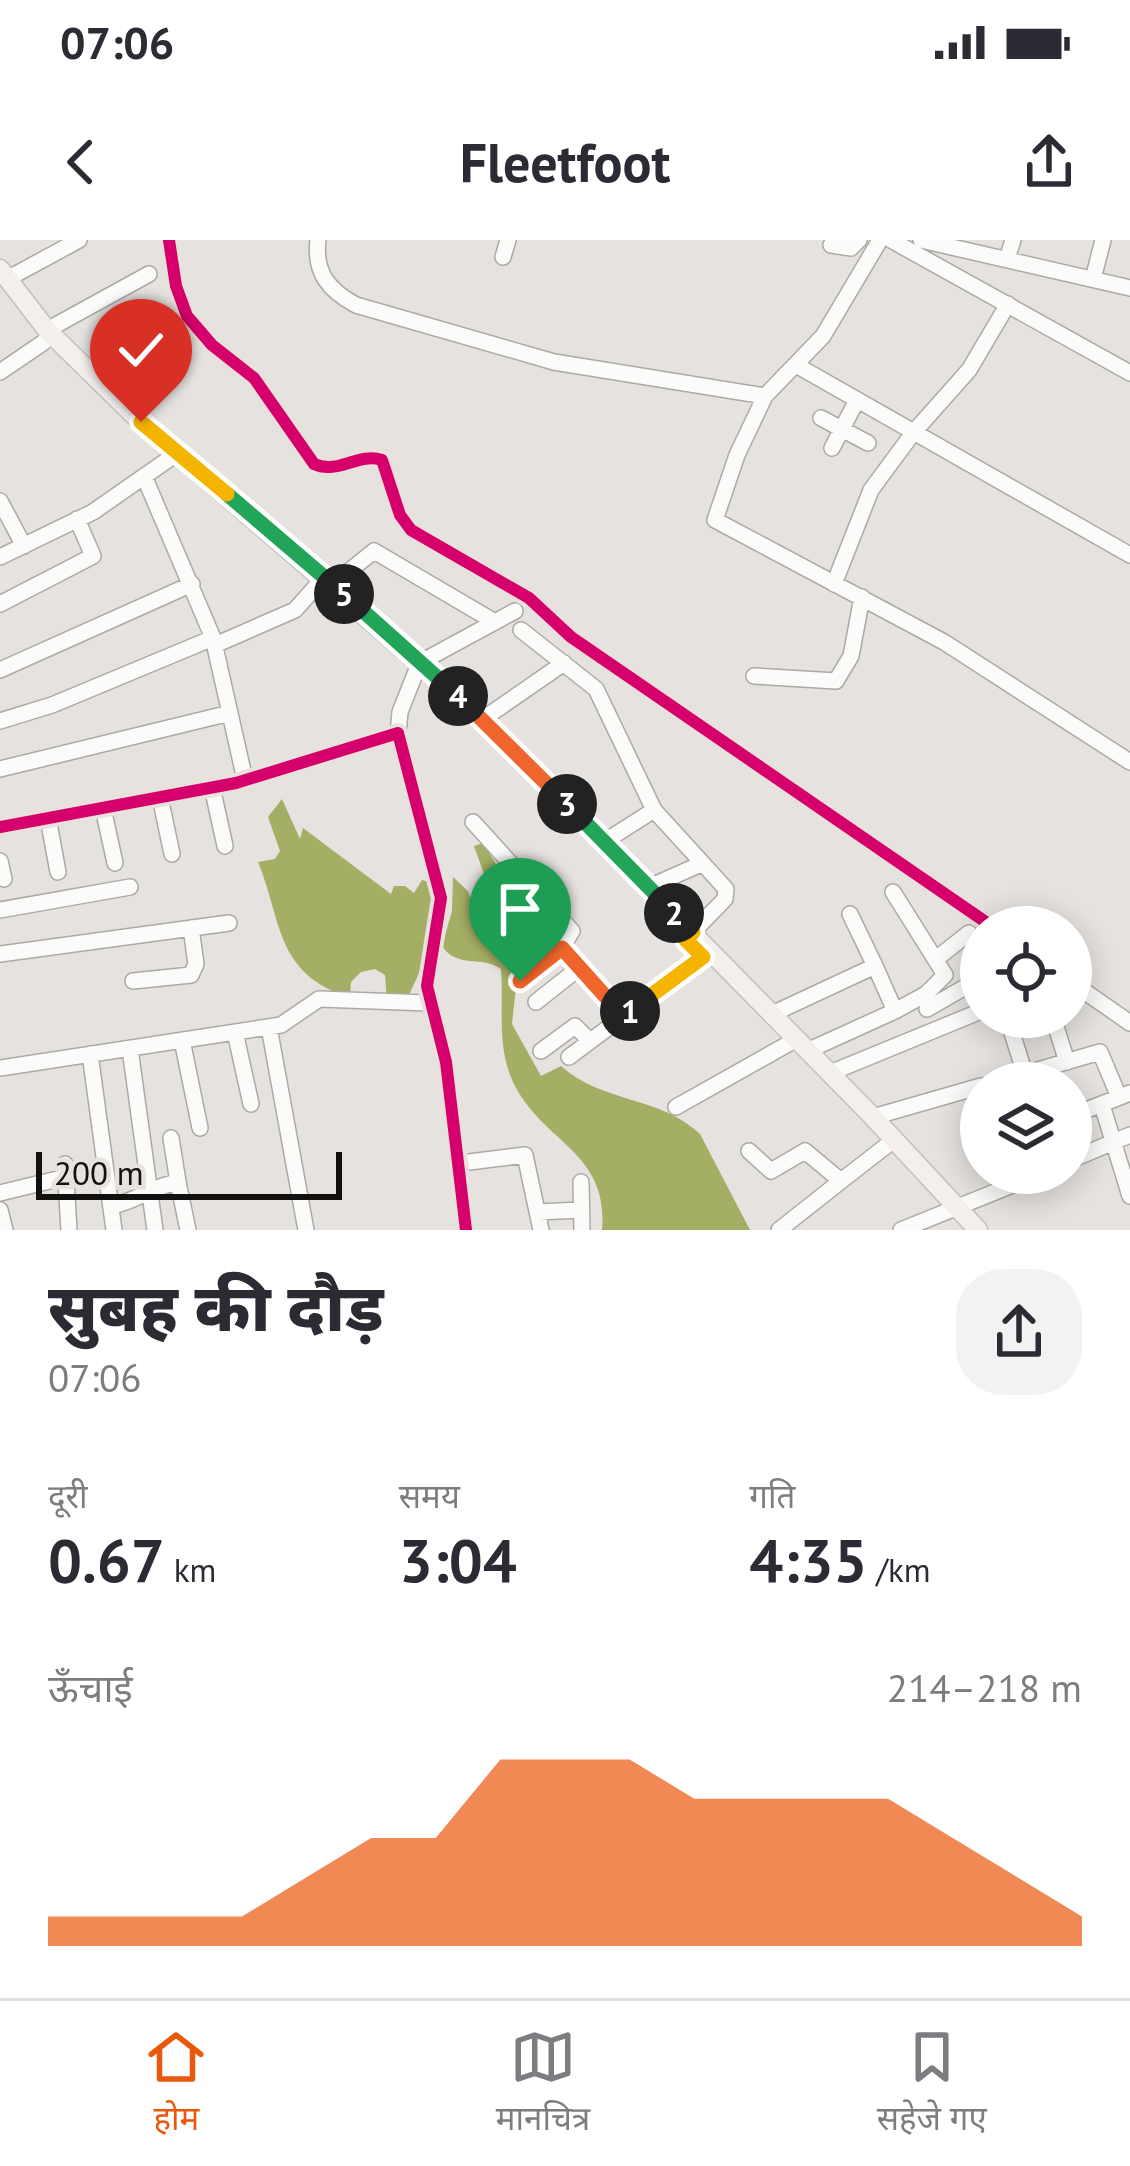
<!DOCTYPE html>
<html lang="hi">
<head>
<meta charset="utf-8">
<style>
  :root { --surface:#fff; --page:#f2f2f3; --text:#2b2b33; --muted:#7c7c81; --line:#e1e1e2; --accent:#ea580c }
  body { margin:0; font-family:"PT Sans","Noto Sans Devanagari",sans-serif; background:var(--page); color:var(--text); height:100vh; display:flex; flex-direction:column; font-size:45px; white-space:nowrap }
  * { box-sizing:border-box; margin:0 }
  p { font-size:39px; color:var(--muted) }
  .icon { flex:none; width:66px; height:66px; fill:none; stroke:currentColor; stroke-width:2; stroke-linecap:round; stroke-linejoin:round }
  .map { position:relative; height:990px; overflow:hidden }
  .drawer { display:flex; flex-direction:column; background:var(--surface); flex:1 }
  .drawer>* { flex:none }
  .buttons { position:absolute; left:960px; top:666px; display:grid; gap:24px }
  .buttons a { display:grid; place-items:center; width:132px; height:132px; border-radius:50%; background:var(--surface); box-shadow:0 6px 30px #0003; font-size:60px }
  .scale { position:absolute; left:36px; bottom:30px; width:306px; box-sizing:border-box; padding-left:12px; border:6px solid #13110f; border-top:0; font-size:33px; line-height:42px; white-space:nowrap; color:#13110f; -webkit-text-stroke:9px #e8e1dc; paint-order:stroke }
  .pin { position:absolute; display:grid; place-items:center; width:102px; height:102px; color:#fff; margin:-123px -51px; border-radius:50% 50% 50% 0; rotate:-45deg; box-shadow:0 0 12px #0007 }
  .pin .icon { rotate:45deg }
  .km { position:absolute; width:60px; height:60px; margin:-30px; border-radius:50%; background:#222; color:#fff; font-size:33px; line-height:60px; text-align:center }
  .round { display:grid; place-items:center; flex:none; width:126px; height:126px; border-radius:48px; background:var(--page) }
  .overview { display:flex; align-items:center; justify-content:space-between; height:204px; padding:0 48px }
  h1 { font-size:66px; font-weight:800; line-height:90px }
  .figures { display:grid; grid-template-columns:repeat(3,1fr); gap:18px; height:204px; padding:12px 48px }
  .figures div { display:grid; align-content:center }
  .figures b { font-size:60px; font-weight:800 }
  .figures small { font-size:33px; font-weight:400 }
  .figures p { font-size:33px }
  .chart { height:336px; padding:24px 48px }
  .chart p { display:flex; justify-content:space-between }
  .chart svg { width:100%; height:216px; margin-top:12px; fill:var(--accent); opacity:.7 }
  .status { display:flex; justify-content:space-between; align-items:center; height:84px; padding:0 60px; background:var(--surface); direction:ltr }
  .status svg { height:33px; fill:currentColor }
  header { display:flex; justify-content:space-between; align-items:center; height:156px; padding:0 48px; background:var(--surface); font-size:54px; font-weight:800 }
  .menu { display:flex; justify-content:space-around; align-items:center; height:168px; border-top:3px solid var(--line); background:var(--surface); font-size:33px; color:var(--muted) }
  .menu a { display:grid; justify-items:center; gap:6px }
  .menu .current { color:var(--accent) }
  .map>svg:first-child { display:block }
  .water { fill:#a4ae64 }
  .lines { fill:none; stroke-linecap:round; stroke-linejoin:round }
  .minor-casing { stroke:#aca9a7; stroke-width:18 }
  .major-casing { stroke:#c2c0bf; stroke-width:21 }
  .minor { stroke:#fbfbfa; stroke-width:15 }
  .major { stroke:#f4eeed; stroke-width:18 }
  .cycleway-casing { stroke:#e8e1dc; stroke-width:20 }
  .cycleway { stroke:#d6006c; stroke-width:12 }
  .split-1-casing { stroke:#fff; stroke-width:24 }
  .split-2-casing { stroke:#fff; stroke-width:24 }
  .split-3-casing { stroke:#fff; stroke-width:24 }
  .split-4-casing { stroke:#fff; stroke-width:24 }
  .split-5-casing { stroke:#fff; stroke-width:24 }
  .split-6-casing { stroke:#fff; stroke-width:24 }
  .split-7-casing { stroke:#fff; stroke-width:24 }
  .split-1 { stroke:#f0652b; stroke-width:15 }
  .split-2 { stroke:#f5b400; stroke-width:15 }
  .split-3 { stroke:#22a559; stroke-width:15 }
  .split-4 { stroke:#f0652b; stroke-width:15 }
  .split-5 { stroke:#22a559; stroke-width:15 }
  .split-6 { stroke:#22a559; stroke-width:15 }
  .split-7 { stroke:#f5b400; stroke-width:15 }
</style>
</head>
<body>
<div class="status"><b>07:06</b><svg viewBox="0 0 49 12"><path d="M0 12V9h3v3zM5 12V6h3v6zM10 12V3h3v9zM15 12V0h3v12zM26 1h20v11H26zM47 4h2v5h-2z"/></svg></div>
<header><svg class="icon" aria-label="back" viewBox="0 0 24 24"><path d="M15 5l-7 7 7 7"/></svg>Fleetfoot<svg class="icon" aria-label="share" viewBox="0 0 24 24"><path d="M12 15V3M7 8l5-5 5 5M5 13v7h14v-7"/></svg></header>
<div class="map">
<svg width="1130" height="990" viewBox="0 0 1130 990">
  <rect width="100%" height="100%" fill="#e5e2df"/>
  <path class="water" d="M282,559L300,599L303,588L391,654L394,646H405L414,653L422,640L429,642C449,674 422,727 408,757L387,761L385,735L375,729L361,732L351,742L350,757C275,735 282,680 258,622L275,619L280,611L268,577Z
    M483,603L509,645L514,675L511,697L518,708V728L512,784L541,836L561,826C602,863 660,856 700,894L750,990H602C609,911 542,903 513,842C496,804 504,768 501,729C482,715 457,729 442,706L452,671L453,637L468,651L474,667L493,678L498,673L474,606Z"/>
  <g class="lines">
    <defs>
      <path id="minor" d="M169,0L176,46L187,76L212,105L254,138L314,224C338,235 358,212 382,220L400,275L411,290L529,358L571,397L993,687
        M318,0C314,32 328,50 356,65L554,122L765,156
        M880,0L823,96L765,156L737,215L715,280L944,402L1130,522
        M891,0L1130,133
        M921,0L1130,48
        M831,5L851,8L859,0
        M503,17L508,0
        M1007,19L1013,0
        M7,39L79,0
        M1093,39L1103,0
        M47,90L149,34
        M796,125L1130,315
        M0,132L44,102
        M821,178L868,203
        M832,208L856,162
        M144,236L213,398L245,540
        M0,261L24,306
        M0,317L93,272L169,219
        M333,344L374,311L495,382
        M834,344L871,250L913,193L969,130L1008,64
        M0,364L93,316L77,279
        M521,390L596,449L654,570
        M215,405L295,370L319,343
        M421,422L515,371
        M0,430L192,344
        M754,436L836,441L851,416L862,357
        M483,479L564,423
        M0,481L52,465L213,398
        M398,493L400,472L417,429
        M0,529L230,473
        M212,547L225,606
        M160,557L172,614
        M103,568L115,623
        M48,578L58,632
        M473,582L572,691L562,708
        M0,587L236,543L398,493L441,658L427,746L446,822L466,990
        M604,602L654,570L726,649L725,659L685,700
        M0,621L4,639
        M649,647L701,624
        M893,652L945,735L926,754L895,771
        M0,670L130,647
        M850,674L875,726
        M0,714L229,683
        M936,719L969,693
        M133,741L191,735L196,724L191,688
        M520,741L562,708L623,776
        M1071,742L1130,783
        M536,762L579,728
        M927,769L981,738
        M772,774L875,726L895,771L807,811
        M1007,777L1025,834
        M1053,777L1067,822
        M269,787L306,990
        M235,792L251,864
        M182,800L200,888
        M130,809L155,990
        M541,811L575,786L590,801
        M90,814L114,990
        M569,817L703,717
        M0,828L281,785L319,759L429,763
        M830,833L981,771
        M993,843L1100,812L1119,857
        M1102,865L1130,956
        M676,867L788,804
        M1071,876L1130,853
        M873,877L981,846
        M171,898L178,942
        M749,911L771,931L805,911L841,941L886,906
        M1071,920L1130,895
        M461,923L525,915L541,990
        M65,924L69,990
        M581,942L582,990
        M0,953L66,937
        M111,966C136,962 152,946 178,942L188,990
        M0,970L5,990
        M538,972L581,970
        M779,990L841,941
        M901,990L1042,933"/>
      <path id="major" d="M0,29L47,90L141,182L473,470L873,877L978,990"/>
    </defs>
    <use href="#minor" class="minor-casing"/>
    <use href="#major" class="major-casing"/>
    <use href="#minor" class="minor"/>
    <use href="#major" class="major"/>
    <defs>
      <path id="cycleway" d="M169,0L176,46L187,76L212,105L254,138L314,224C338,235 358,212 382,220L400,275L411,290L529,358L571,397L993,687
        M0,587L236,543L398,493L441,658L427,746L446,822L466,990"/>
    </defs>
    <use href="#cycleway" class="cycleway-casing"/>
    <use href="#cycleway" class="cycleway"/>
  </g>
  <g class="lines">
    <defs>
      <path id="split-1" d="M520,741L562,708L623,776L630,771"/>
      <path id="split-2" d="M630,771L703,717L686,700L693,692L674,673"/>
      <path id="split-3" d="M567,564L674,673"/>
      <path id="split-4" d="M458,456L567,564"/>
      <path id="split-5" d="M344,354L458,456"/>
      <path id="split-6" d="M227,254L344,354"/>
      <path id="split-7" d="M141,182L227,254"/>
    </defs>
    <use href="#split-1" class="split-1-casing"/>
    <use href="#split-2" class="split-2-casing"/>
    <use href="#split-3" class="split-3-casing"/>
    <use href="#split-4" class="split-4-casing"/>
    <use href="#split-5" class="split-5-casing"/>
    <use href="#split-6" class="split-6-casing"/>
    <use href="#split-7" class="split-7-casing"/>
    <use href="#split-1" class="split-1"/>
    <use href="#split-2" class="split-2"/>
    <use href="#split-3" class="split-3"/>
    <use href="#split-4" class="split-4"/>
    <use href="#split-5" class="split-5"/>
    <use href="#split-6" class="split-6"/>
    <use href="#split-7" class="split-7"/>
  </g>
</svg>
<div class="buttons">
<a><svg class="icon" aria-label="locate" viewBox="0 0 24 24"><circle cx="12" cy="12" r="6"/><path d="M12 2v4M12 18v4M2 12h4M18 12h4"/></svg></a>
<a><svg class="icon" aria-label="layers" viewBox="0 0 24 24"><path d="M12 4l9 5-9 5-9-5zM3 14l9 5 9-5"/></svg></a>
</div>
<div class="scale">200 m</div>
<div class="pin" style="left:520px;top:741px;background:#1e9e55"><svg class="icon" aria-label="arrive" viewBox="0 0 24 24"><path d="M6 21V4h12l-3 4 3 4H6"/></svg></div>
<div class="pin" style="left:141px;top:182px;background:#d93025"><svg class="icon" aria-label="check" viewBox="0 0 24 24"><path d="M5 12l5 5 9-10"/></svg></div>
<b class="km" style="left:630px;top:771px">1</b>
<b class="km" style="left:674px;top:673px">2</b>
<b class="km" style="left:567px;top:564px">3</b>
<b class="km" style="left:458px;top:456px">4</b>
<b class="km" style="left:344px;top:354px">5</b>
</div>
<section class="drawer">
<div class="overview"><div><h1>सुबह की दौड़</h1><p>07:06</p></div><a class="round"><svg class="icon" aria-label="share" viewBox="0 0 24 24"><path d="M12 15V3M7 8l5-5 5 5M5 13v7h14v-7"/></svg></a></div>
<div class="figures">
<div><p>दूरी</p><b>0.67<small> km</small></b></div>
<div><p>समय</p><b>3:04</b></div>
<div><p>गति</p><b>4:35<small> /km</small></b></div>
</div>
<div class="chart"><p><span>ऊँचाई</span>214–218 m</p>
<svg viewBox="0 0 160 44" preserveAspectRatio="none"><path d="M0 44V38L10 38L20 38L30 38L40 30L50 22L60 22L70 6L80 6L90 6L100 14L110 14L120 14L130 14L140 22L150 30L160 38V44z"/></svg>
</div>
</section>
<nav class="menu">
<a class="current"><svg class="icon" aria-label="home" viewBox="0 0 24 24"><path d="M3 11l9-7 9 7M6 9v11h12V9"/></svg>होम</a>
<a><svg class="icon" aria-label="map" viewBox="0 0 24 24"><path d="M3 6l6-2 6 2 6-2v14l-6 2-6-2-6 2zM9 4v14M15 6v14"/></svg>मानचित्र</a>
<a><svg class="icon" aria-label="saved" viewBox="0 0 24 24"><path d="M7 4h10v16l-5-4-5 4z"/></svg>सहेजे गए</a>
</nav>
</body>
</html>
